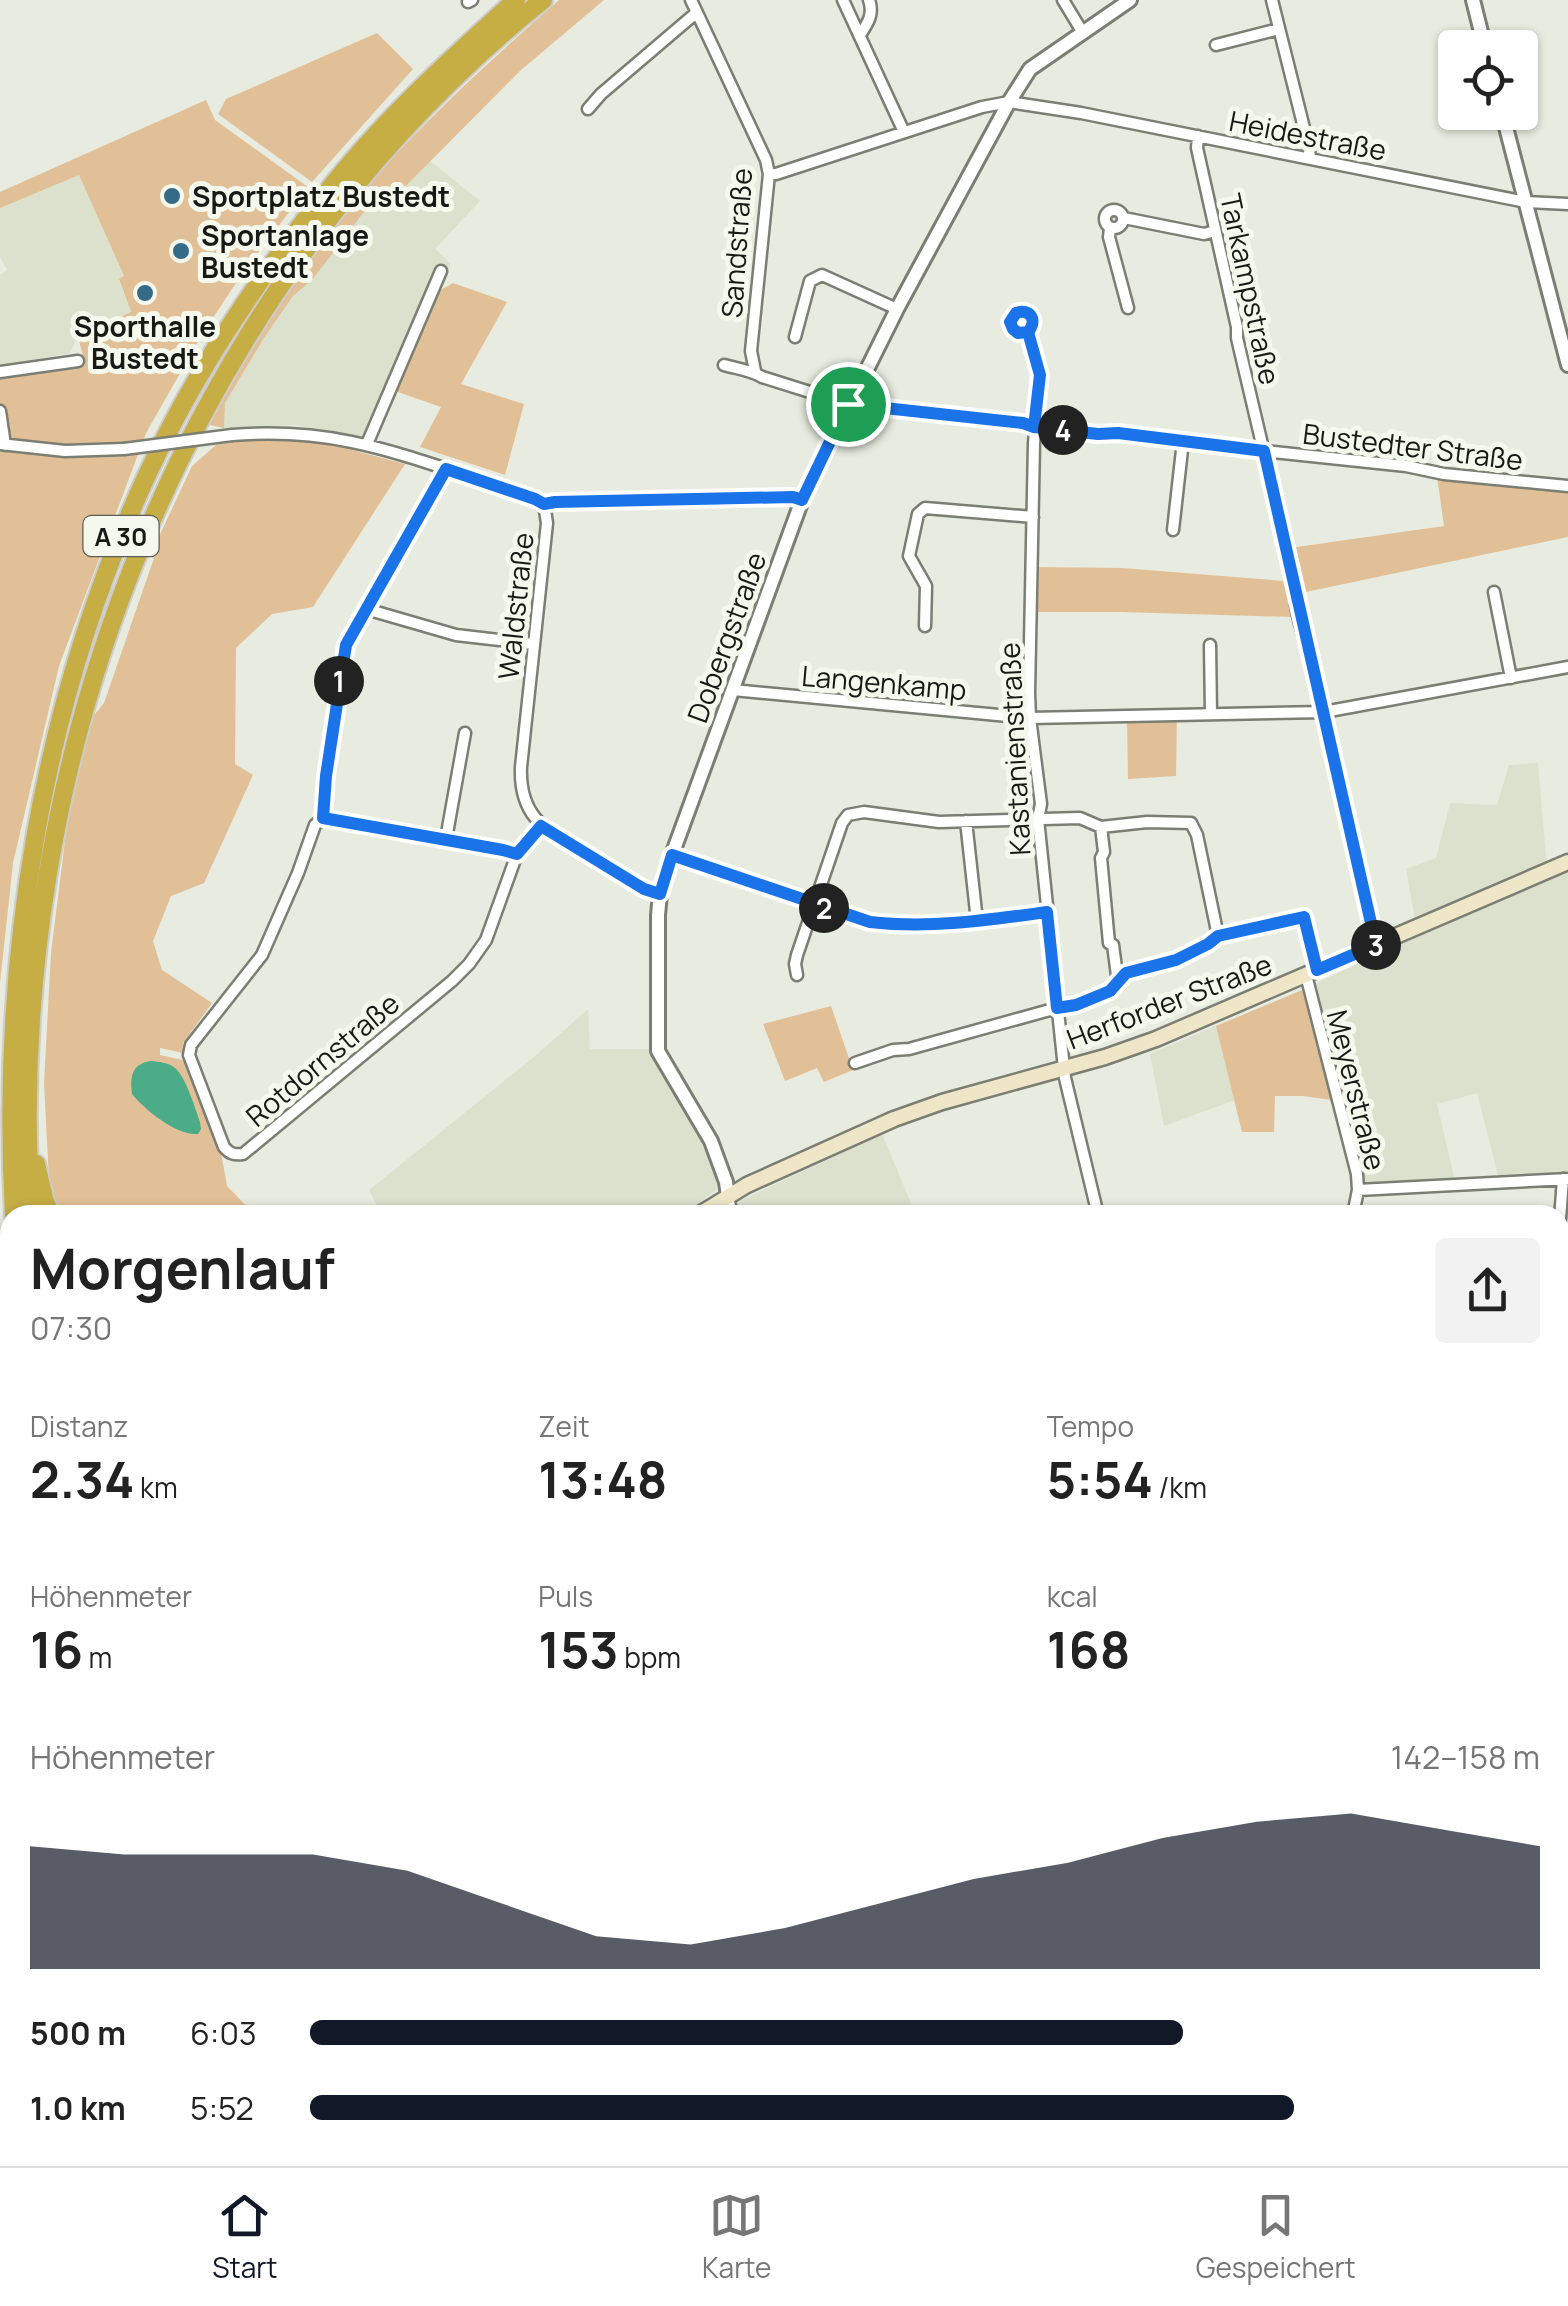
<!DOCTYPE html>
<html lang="de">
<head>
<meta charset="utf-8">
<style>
  :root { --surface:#fff; --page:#f2f2f2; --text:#222; --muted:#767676; --line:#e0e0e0; --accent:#111827 }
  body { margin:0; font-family:Manrope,sans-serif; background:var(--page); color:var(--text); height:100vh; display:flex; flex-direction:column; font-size:38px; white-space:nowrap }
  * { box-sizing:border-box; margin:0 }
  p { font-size:32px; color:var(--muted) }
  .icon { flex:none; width:55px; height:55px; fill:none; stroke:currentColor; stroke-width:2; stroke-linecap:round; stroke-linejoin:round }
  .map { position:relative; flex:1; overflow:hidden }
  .panel { position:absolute; left:0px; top:1205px; width:1570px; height:962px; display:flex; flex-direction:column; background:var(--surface); border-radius:30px 30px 0 0; box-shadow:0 2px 8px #0004 }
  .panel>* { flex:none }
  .fabs { position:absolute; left:1438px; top:30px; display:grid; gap:20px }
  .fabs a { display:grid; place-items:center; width:100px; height:100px; border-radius:10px; background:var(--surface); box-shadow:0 2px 8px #0004; font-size:50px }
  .pin { position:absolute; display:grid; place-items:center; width:85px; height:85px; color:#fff; margin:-42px; border:5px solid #fff; border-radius:50%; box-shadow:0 2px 10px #0007 }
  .km { position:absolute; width:50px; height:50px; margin:-25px; border-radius:50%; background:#222; color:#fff; font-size:28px; line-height:50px; text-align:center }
  .round { display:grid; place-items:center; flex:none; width:105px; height:105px; border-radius:10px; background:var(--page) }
  .overview { display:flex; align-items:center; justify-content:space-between; height:170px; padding:0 30px }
  h1 { font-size:55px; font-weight:700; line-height:75px }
  .stats { display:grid; grid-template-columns:repeat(3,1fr); gap:15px; height:170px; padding:10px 30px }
  .stats div { display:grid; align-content:center }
  .stats b { font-size:50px; font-weight:700 }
  .stats small { font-size:28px; font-weight:400 }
  .stats p { font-size:28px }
  .chart { height:280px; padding:20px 30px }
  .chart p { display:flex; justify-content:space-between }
  .chart svg { width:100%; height:180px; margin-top:10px; fill:var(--accent); opacity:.7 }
  ul { padding:0 30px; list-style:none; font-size:32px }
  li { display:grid; grid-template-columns:160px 120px 1fr; align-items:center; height:75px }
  li i { height:25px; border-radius:12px; background:var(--accent) }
  .tab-bar { display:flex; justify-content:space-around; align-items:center; height:140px; border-top:2px solid var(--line); background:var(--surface); font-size:28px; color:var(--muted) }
  .tab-bar a { display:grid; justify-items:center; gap:5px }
  .tab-bar .current { color:var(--accent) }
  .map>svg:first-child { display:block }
  .built { fill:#dce1ce }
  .green { fill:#e1c097 }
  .water { fill:#4cac87 }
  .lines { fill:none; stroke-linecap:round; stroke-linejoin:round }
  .stream { stroke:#4cac87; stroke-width:2.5 }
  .minor-casing { stroke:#7b7e73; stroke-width:15 }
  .tertiary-casing { stroke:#7b7e73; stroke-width:18 }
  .secondary-casing { stroke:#7b7e73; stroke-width:19 }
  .motorway-casing { stroke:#ccc; stroke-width:22 }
  .minor { stroke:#fff; stroke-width:10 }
  .tertiary { stroke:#fff; stroke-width:12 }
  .secondary { stroke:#eee6c7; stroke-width:14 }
  .motorway { stroke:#c6ad44; stroke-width:18 }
  .minor-bridge-casing { stroke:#7b7e73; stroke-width:15; stroke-linecap:butt }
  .minor-bridge { stroke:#fff; stroke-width:10 }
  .route-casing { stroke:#fff; stroke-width:20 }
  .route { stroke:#1a73e8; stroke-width:12 }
  .poi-dot { fill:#366b87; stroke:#f5f8ec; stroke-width:4 }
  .labels { text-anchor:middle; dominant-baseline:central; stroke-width:10; stroke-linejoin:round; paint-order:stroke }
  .shield { fill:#f5f8ec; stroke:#5a5c56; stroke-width:2.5 }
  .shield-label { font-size:25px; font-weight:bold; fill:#181915 }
  .street-label { font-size:28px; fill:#181915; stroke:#f5f8ec }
  .poi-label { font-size:28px; font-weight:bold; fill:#181915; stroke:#f5f8ec; text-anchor:start }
</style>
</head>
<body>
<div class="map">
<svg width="1568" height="2166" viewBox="0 0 1568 2166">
  <rect width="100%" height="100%" fill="#e8ebdf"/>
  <path class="built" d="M430,161L480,201L435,249L451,264L379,432L364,437L294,425L224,428L225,403L264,338L293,296L313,279L364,212L392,200Z
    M79,174L124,277L119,280L131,313L78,336L70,353L0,366V275L7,270L0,257V208Z
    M1538,763L1546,857L1549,865L1415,919L1406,869L1436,858L1450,803L1497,805L1509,765Z
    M1568,868V1175L1499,1179L1477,1093L1437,1104L1455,1181L1359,1185L1341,1099L1332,1100L1306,993L1302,990L1417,935Z
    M588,1009L590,1049H654L696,1125L717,1184L716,1190L683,1215H382L369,1190L535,1056Z
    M1216,1026L1235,1100L1164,1126L1150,1054Z
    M882,1134L916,1215H724L740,1201Z"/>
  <path class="green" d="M559,0H604L521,70L392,200L364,212L313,279L293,296L264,338L225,403L224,428L205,424C253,347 300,267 358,197C419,125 488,62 559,0Z
    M377,33L413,69L312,182L218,114L226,99Z
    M206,100L215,120L308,187L240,277L203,333L146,433L59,666L13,863L0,983V379L85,364L78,336L131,312L119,279L124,276L79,175L0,208V192Z
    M453,283L507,302L461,384L524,404L505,475L420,447L441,407L395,391L439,291Z
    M249,439H298L352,446V450L405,464L313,607L272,614L236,648L235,764L253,775L204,883L171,896L153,941L162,970L212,1003L183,1043V1053L160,1048V1055L187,1061L221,1153L227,1186L255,1215H63L55,1202L49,1180L44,1083L51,953L69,808L87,724L104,703L154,558L155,545L192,466L216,445Z
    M1437,476L1568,491V537L1301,593L1290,548L1444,526Z
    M1036,567L1122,568L1284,581L1293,617L1121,612H1035Z
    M1177,718L1176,776L1128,779L1127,719Z
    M1302,990L1306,993L1332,1100L1302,1096H1275L1274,1132H1242L1216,1026Z
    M831,1006L853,1070L824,1082L817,1068L785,1081L763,1024Z
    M0,1253L10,1329V1493L7,1494L0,1473Z
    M10,1736V1857L0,1864V1745Z
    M10,1889V2135L0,2131V1895Z
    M441,2158H1259V2166H446Z"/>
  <path class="water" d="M151,1061C159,1062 168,1062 175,1068C186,1077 195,1108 200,1122L201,1129L198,1134C177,1136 145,1110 132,1094C130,1077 131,1064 151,1061Z"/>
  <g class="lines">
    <path class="stream" d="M0,1458L10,1493
      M286,2158L291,2166"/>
    <defs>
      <path id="minor" d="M691,0L766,160L769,174L751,351L755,371
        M843,0L904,132
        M1063,0L1083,33
        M1272,0L1309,148L1310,158
        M468,2L472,0
        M860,35C868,23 874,14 869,0
        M1216,45L1279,29
        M588,109L601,94L696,13
        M1198,136L1197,148L1237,327V338L1294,580C1294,602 1300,628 1309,649L1376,945
        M769,174H776L982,107L1009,102L1081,113L1526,202L1568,204
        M1105 219a9 9 0 1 1 18 0a9 9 0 1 1-18 0Z
        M1124,218L1204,234L1215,231
        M1110,228L1109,237L1128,308
        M1011 322a11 11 0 1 1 22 0a11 11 0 1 1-22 0Z
        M1029,332L1040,375L1034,443L1029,693L1030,718L1041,804L1038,819L1065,1078L1098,1215
        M795,337L810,281L822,275L897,309
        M724,365C738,369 751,370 762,377L848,404L1023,423L1049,429L1098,434L1118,433L1207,445L1406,466L1444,474L1568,486
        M0,372L78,361
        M0,411L5,445
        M232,435C323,428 381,447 465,475C491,483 521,490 544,504
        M0,444L65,451L124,449
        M367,444L441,271
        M544,504L547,523L521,767C519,816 544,829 582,852C603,864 624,876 645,889L660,894
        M544,504L555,502L793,497L802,500
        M1173,530L1183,441
        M1494,592L1511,678
        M366,609L456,635L533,644
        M925,626L926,586L909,556L918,514L925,508L1033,517
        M1210,645L1211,714
        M733,690L1030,718L1324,712L1568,667
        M323,818L327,776L346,645L446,469
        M966,821L977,921
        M1101,827L1104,852L1101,858L1109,943L1113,945L1118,983
        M446,839L465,733
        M517,854L503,850L446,839L323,818L315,825L298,873L262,955L191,1045L189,1055L224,1147C230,1154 234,1155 243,1154L452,981L469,964L486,940L517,854L541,826
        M672,855L870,923C930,929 988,920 1047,912
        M1218,936L1304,917L1317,970
        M797,975L795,964L797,955L842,823L848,815L864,812L939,822L1080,818L1101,827L1147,822L1191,823L1197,835L1218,936L1208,944L1176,960L1126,973L1110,991L1076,1005L1057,1008L909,1049L893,1050L855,1063
        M1306,975L1357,1174L1358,1190L1353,1215
        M1358,1190L1568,1179
        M728,1197L732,1215
        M1560,1219L1563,1179
        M1560,1495H1568
        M0,1595V1603
        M1560,1622H1568
        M1560,1816H1568
        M1560,1919H1568
        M1560,2022H1568
        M1458,2158V2166"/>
      <path id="tertiary" d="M1473,0L1485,48
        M1502,112L1568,365
        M728,1197L726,1182L711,1141L658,1051V915L660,894L672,855L802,500L897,309L1009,102L1030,69L1130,0
        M0,2142L10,2147
        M30,2158L44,2166"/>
      <path id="secondary" d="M698,1215L747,1185L894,1119L942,1102L1105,1057L1156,1039L1568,862
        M0,1730L10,1721"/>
      <path id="motorway" d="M36,1164L45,1202L51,1215
        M14,1215C0,962 41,703 148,473C196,369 263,271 335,182C389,115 453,57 516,0
        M31,1215C0,762 187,284 543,0
        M0,1885L10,1879
        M397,2158L402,2166
        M417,2158L422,2166"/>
    </defs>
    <use href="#minor" class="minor-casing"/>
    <use href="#tertiary" class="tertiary-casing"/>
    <use href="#secondary" class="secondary-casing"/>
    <use href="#motorway" class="motorway-casing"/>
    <use href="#minor" class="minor"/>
    <use href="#tertiary" class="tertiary"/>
    <use href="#secondary" class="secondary"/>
    <use href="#motorway" class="motorway"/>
    <defs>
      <path id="minor-bridge" d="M124,449L232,435"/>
    </defs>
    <use href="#minor-bridge" class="minor-bridge-casing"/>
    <use href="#minor-bridge" class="minor-bridge"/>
  </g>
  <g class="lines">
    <defs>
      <path id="route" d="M848,404L802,500L793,497L555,502L544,504L535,499L446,469L346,645L326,776L323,818L503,850L517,854L541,826L644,889L660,894L672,855L870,922C930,929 988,920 1047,912L1057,1008L1076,1005L1110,991L1126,973L1176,960L1208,944L1218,936L1304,917L1317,970L1376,945L1264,451L1118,433L1098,434L1034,427L1040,375L1028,332C1038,320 1030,308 1016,313L1010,322L1013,329L1018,333L1028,332L1040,375L1034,427L1023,423L848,404"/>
    </defs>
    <use href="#route" class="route-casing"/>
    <use href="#route" class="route"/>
  </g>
  <g class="poi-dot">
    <circle cx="172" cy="196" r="10"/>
    <circle cx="181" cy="251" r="10"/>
    <circle cx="145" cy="293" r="10"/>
  </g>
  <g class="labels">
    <rect class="shield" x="83.5" y="516" width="75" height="40" rx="8"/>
    <g class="shield-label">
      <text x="121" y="536">A 30</text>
    </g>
    <g class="street-label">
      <text transform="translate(1308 135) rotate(11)">Heidestraße</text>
      <text transform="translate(736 243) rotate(-86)">Sandstraße</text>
      <text transform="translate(1251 289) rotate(78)">Tarkampstraße</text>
      <text transform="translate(1413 446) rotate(7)">Bustedter Straße</text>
      <text transform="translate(515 606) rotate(-84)">Waldstraße</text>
      <text transform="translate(726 637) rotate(-70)">Dobergstraße</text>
      <text transform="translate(884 682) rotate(5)">Langenkamp</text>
      <text transform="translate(1014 749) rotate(-93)">Kastanienstraße</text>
      <text transform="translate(1169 1001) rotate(-21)">Herforder Straße</text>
      <text transform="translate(322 1059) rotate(-40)">Rotdornstraße</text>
      <text transform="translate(1357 1090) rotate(76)">Meyerstraße</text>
    </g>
    <g class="poi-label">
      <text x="192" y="196">Sportplatz Bustedt</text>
      <text x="201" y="235">Sportanlage<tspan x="201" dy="32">Bustedt</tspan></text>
      <text x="145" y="326" text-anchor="middle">Sporthalle<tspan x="145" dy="32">Bustedt</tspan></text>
    </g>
  </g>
</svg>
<div class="fabs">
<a><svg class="icon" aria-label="locate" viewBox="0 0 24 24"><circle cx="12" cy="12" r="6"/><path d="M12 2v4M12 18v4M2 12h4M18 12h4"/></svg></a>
</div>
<div class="pin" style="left:848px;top:404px;background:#1e9e55"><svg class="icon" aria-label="arrive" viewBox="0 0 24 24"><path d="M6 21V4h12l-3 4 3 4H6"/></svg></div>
<b class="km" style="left:339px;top:681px">1</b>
<b class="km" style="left:824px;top:908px">2</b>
<b class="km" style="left:1376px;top:945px">3</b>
<b class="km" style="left:1063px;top:430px">4</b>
<section class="panel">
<div class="overview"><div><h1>Morgenlauf</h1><p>07:30</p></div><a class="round"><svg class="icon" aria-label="share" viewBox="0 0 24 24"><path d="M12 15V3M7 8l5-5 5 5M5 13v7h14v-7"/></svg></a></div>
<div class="stats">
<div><p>Distanz</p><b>2.34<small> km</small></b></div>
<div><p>Zeit</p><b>13:48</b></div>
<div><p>Tempo</p><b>5:54<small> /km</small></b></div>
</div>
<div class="stats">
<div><p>Höhenmeter</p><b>16<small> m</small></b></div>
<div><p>Puls</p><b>153<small> bpm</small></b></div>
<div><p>kcal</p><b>168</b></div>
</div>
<div class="chart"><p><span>Höhenmeter</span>142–158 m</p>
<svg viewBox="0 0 160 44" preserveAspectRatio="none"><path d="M0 44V14L10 16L20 16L30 16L40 20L50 28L60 36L70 38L80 34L90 28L100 22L110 18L120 12L130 8L140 6L150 10L160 14V44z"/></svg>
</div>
<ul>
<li><b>500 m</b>6:03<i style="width:71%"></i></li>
<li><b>1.0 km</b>5:52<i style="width:80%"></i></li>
</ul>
</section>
</div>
<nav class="tab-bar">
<a class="current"><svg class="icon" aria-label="home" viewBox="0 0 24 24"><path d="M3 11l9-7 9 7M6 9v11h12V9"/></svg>Start</a>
<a><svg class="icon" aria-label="map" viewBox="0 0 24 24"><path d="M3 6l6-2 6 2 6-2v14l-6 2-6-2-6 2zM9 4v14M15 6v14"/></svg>Karte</a>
<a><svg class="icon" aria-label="saved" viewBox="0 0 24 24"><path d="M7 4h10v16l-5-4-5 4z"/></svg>Gespeichert</a>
</nav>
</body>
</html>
